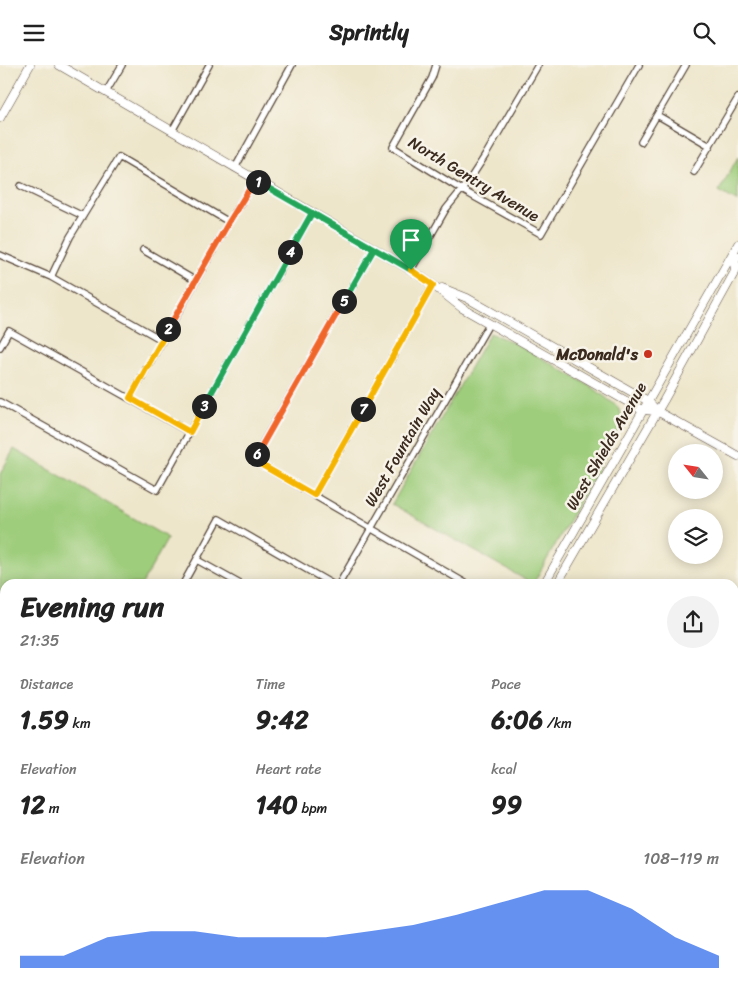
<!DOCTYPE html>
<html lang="en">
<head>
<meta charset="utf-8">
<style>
  :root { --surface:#fff; --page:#f2f2f2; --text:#222; --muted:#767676; --accent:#2563eb }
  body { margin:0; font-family:Sriracha,sans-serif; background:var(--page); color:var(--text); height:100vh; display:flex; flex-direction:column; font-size:19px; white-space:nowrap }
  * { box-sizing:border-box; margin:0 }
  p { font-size:16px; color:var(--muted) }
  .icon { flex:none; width:28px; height:28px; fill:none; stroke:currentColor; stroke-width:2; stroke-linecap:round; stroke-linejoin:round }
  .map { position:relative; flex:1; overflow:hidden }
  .panel { position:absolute; left:0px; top:514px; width:739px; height:406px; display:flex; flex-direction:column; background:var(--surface); border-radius:15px 15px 0 0; box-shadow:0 2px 12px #0003 }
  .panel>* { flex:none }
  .needle { width:32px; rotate:300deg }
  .buttons { position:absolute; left:668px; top:379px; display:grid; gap:10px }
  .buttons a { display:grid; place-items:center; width:55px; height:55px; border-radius:50%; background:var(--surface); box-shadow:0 2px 12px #0003; font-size:25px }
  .pin { position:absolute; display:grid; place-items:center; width:42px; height:42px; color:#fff; margin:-51px -21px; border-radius:50% 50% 50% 0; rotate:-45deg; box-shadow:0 0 5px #0007 }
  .pin .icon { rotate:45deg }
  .km { position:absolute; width:25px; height:25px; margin:-12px; border-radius:50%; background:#222; color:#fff; font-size:14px; line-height:25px; text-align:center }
  .round { display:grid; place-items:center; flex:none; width:52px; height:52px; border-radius:26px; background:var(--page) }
  .overview { display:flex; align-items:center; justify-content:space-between; height:85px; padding:0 20px }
  h1 { font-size:28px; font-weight:800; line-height:38px }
  .figures { display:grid; grid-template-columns:repeat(3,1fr); gap:8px; height:85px; padding:5px 20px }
  .figures div { display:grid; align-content:center }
  .figures b { font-size:25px; font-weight:800 }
  .figures small { font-size:14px; font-weight:400 }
  .figures p { font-size:14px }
  .chart { height:140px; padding:10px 20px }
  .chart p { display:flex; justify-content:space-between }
  .chart svg { width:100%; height:90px; margin-top:5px; fill:var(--accent); opacity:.7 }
  header { display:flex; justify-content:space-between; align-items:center; height:65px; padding:0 20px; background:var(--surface); font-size:22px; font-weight:800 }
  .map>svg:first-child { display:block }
  .green { fill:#9ecd7b; stroke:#6c7c4c }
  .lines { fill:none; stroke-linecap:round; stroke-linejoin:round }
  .street-casing { stroke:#564638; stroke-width:8 }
  .secondary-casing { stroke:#564638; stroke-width:9 }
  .street { stroke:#fff; stroke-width:5.5 }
  .secondary { stroke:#fff; stroke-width:8 }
  .split-1-casing { stroke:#fff; stroke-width:10 }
  .split-2-casing { stroke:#fff; stroke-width:10 }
  .split-3-casing { stroke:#fff; stroke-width:10 }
  .split-4-casing { stroke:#fff; stroke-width:10 }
  .split-5-casing { stroke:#fff; stroke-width:10 }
  .split-6-casing { stroke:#fff; stroke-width:10 }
  .split-7-casing { stroke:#fff; stroke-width:10 }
  .split-8-casing { stroke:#fff; stroke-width:10 }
  .split-1 { stroke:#22a559; stroke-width:6 }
  .split-2 { stroke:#f0652b; stroke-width:6 }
  .split-3 { stroke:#f5b400; stroke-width:6 }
  .split-4 { stroke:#22a559; stroke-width:6 }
  .split-5 { stroke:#22a559; stroke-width:6 }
  .split-6 { stroke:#f0652b; stroke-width:6 }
  .split-7 { stroke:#f5b400; stroke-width:6 }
  .split-8 { stroke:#f5b400; stroke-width:6 }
  .poi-dot { fill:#c8321e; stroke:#f7f3e8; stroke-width:2 }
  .labels { text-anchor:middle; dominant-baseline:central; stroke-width:5; stroke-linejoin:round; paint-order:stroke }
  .street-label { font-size:16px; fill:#3b2a1e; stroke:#f7f3e8 }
  .poi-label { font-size:16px; font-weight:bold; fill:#3b2a1e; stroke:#f7f3e8; text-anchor:end }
</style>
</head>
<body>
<header><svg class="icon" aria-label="menu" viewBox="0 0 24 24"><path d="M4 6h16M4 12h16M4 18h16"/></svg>Sprintly<svg class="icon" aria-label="search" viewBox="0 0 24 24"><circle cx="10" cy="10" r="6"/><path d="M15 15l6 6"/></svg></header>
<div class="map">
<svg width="738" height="919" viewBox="0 0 738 919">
  <rect width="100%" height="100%" fill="#f7f3e8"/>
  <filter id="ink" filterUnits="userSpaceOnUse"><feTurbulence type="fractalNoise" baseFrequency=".02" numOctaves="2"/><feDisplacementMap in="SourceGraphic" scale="10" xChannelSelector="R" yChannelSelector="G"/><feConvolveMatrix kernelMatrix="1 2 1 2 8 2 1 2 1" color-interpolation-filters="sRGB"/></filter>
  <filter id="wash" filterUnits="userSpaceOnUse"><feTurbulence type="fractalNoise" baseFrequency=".0096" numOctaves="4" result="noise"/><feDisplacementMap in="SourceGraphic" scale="20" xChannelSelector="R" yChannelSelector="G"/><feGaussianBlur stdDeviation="1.12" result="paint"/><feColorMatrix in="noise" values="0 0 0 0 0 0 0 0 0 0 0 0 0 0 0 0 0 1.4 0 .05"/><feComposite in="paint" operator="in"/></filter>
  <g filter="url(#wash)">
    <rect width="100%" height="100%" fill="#eee6cb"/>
    <path class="green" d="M738,92V137L719,126Z
      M490,268L515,278L592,322L617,341L623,353L609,385L533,519L392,439Z
      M14,384L168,473L142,519H5V737L0,746V409Z
      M117,915H209L216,919H115Z"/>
  </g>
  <g filter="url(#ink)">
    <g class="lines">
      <defs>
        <path id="street" d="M436,0L432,13L393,82L462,125L541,169L639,0
          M106,27L122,0
          M657,50L710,81
          M172,66L209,0
          M641,77L686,0
          M235,103L292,0
          M694,107L738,33
          M21,121L83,151
          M374,184L253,395L467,519
          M143,185L196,216
          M0,190L51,212L162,275
          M411,205L446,144L468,117L485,91L538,0
          M51,212L70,172L119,92L229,157
          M0,282L9,266L189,367
          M130,333L229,157L255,115
          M0,337L157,425L312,148
          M314,430L433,220
          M197,495L240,519
          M183,519L219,454L332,519
          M339,519L489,259
          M734,572L735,570L738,571
          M734,704L738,696
          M0,756L5,747
          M734,759L738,761
          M734,838L738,840
          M734,868L738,860
          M549,919L551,915
          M626,919L628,915
          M704,919L706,915"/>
        <path id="secondary" d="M59,0L411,205L433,220L462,243L642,345L657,346
          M0,53L30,0
          M735,206L734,198L738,191
          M442,223L467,233L648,336L657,346L738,391
          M544,519L738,179
          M557,519L664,335L738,201
          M0,788L5,790
          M223,915L230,919
          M323,919L325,915"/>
      </defs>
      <use href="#street" class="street-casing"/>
      <use href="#secondary" class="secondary-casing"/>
      <use href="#street" class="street"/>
      <use href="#secondary" class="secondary"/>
    </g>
  </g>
  <g class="lines" filter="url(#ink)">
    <defs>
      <path id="split-1" d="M258,117L411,205"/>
      <path id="split-2" d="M168,264L229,157L255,115L258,117"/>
      <path id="split-3" d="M168,264L130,333L190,367L204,341"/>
      <path id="split-4" d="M204,341L290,187"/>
      <path id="split-5" d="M290,187L312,148L374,184L344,236"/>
      <path id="split-6" d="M257,389L344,236"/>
      <path id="split-7" d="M257,389L253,395L314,430L363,344"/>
      <path id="split-8" d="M363,344L433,220L411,205"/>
    </defs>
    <use href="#split-1" class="split-1-casing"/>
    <use href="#split-2" class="split-2-casing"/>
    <use href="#split-3" class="split-3-casing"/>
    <use href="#split-4" class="split-4-casing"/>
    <use href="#split-5" class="split-5-casing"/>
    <use href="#split-6" class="split-6-casing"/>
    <use href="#split-7" class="split-7-casing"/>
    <use href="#split-8" class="split-8-casing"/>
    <use href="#split-1" class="split-1"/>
    <use href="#split-2" class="split-2"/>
    <use href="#split-3" class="split-3"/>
    <use href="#split-4" class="split-4"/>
    <use href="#split-5" class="split-5"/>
    <use href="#split-6" class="split-6"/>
    <use href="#split-7" class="split-7"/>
    <use href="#split-8" class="split-8"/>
  </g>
  <circle class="poi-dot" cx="648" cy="289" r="5"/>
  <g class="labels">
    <g class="street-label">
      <text transform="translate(474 114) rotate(31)">North Gentry Avenue</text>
      <text transform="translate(606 381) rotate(-60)">West Shields Avenue</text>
      <text transform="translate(402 382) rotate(-60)">West Fountain Way</text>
    </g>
    <g class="poi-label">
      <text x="638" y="289">McDonald's</text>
    </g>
  </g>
</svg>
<div class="buttons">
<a><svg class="needle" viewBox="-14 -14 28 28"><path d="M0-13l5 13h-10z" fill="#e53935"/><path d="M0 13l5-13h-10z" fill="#767676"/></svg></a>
<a><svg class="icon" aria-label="layers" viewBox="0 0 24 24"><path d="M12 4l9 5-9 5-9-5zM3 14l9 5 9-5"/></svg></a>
</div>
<div class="pin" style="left:411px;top:205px;background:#1e9e55"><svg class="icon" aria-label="arrive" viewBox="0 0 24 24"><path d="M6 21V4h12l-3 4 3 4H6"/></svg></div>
<b class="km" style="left:258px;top:117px">1</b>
<b class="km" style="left:168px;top:264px">2</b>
<b class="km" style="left:204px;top:341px">3</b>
<b class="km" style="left:290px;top:187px">4</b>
<b class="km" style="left:344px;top:236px">5</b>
<b class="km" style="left:257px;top:389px">6</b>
<b class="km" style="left:363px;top:344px">7</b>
<section class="panel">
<div class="overview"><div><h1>Evening run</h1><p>21:35</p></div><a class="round"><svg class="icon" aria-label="share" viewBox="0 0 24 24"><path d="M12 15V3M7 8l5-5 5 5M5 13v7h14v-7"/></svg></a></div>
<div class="figures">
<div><p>Distance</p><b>1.59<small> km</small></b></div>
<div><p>Time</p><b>9:42</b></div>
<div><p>Pace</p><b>6:06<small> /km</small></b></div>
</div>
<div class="figures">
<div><p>Elevation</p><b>12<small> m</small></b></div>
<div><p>Heart rate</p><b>140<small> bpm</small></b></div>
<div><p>kcal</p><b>99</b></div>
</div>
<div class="chart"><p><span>Elevation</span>108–119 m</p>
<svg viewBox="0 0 160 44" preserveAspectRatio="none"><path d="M0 44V38L10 38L20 29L30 26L40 26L50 29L60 29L70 29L80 26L90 23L100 18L110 12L120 6L130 6L140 15L150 29L160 38V44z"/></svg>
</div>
</section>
</div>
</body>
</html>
